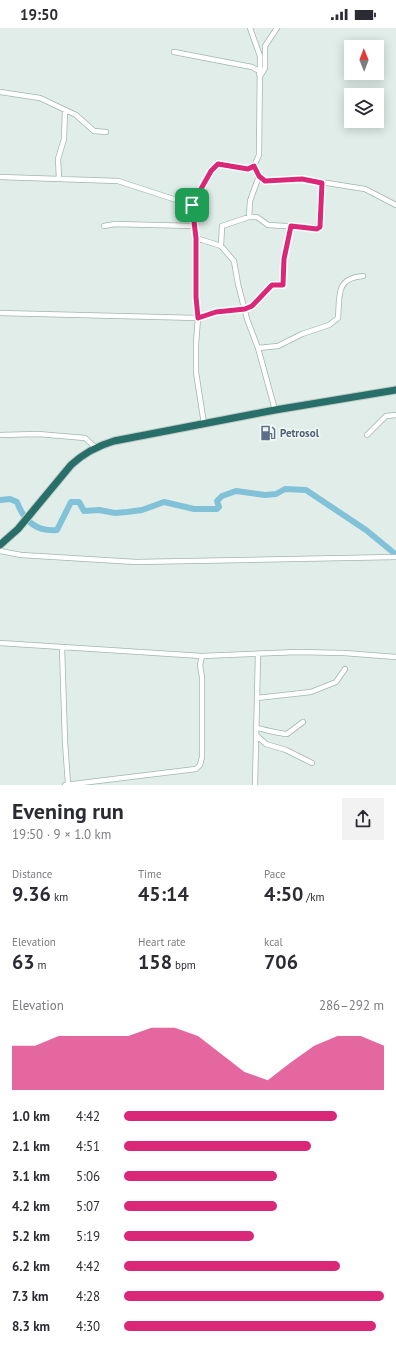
<!DOCTYPE html>
<html lang="en">
<head>
<meta charset="utf-8">
<style>
  :root { --surface:#fff; --page:#f2f2f3; --text:#2b2b33; --muted:#7c7c81; --accent:#db2777 }
  body { margin:0; font-family:"PT Sans",sans-serif; background:var(--page); color:var(--text); height:100vh; display:flex; flex-direction:column; font-size:15px; white-space:nowrap }
  * { box-sizing:border-box; margin:0 }
  p { font-size:13px; color:var(--muted) }
  .icon { flex:none; width:22px; height:22px; fill:none; stroke:currentColor; stroke-width:2; stroke-linecap:round; stroke-linejoin:round }
  .map { position:relative; height:757px; overflow:hidden }
  .sheet { display:flex; flex-direction:column; background:var(--surface); flex:1 }
  .sheet>* { flex:none }
  .needle { width:26px; rotate:359deg }
  .tools { position:absolute; left:344px; top:12px; display:grid; gap:8px }
  .tools a { display:grid; place-items:center; width:40px; height:40px; border-radius:0px; background:var(--surface); box-shadow:0 2px 10px #0003; font-size:20px }
  .pin { position:absolute; display:grid; place-items:center; width:34px; height:34px; color:#fff; margin:-17px; border-radius:8px; box-shadow:0 2px 6px #0006 }
  .round { display:grid; place-items:center; flex:none; width:42px; height:42px; border-radius:0px; background:var(--page) }
  .head { display:flex; align-items:center; justify-content:space-between; height:68px; padding:0 12px }
  h1 { font-size:22px; font-weight:800; line-height:30px }
  .figures { display:grid; grid-template-columns:repeat(3,1fr); gap:6px; height:68px; padding:4px 12px }
  .figures div { display:grid; align-content:center }
  .figures b { font-size:20px; font-weight:800 }
  .figures small { font-size:11px; font-weight:400 }
  .figures p { font-size:11px }
  .chart { height:112px; padding:8px 12px }
  .chart p { display:flex; justify-content:space-between }
  .chart svg { width:100%; height:72px; margin-top:4px; fill:var(--accent); opacity:.7 }
  ul { padding:0 12px; list-style:none; font-size:13px }
  li { display:grid; grid-template-columns:64px 48px 1fr; align-items:center; height:30px }
  li i { height:10px; border-radius:5px; background:var(--accent) }
  .status { display:flex; justify-content:space-between; align-items:center; height:28px; padding:0 20px; background:var(--surface); direction:ltr }
  .status svg { height:11px; fill:currentColor }
  .map>svg:first-child { display:block }
  .lines { fill:none; stroke-linecap:round; stroke-linejoin:round }
  .river { stroke:#82c2d8; stroke-width:6 }
  .minor-casing { stroke:#a2b6b1; stroke-width:6 }
  .highway-casing { stroke:#c0cac8; stroke-width:9 }
  .minor { stroke:#fff; stroke-width:4.5 }
  .highway { stroke:#276f68; stroke-width:7 }
  .route-casing { stroke:#fff; stroke-width:8 }
  .route { stroke:#db2777; stroke-width:5 }
  .labels { text-anchor:middle; dominant-baseline:central; stroke-width:3; stroke-linejoin:round; paint-order:stroke }
  .service-label { font-size:11px; font-weight:bold; fill:#4e5e75; stroke:#f1f9f6; text-anchor:start }
</style>
</head>
<body>
<div class="status"><b>19:50</b><svg viewBox="0 0 49 12"><path d="M0 12V9h3v3zM5 12V6h3v6zM10 12V3h3v9zM15 12V0h3v12zM26 1h20v11H26zM47 4h2v5h-2z"/></svg></div>
<div class="map">
<svg width="396" height="757" viewBox="0 0 396 757">
  <rect width="100%" height="100%" fill="#e0ede9"/>
  <g class="lines">
    <path class="river" d="M0,472L10,471L17,474C24,493 36,504 57,502L71,474H79L84,483L99,482L115,485L127,484L142,482L164,474L194,481H217L219,479L217,473L222,468L236,463L265,467L276,466L285,461L306,462L366,502L394,525"/>
    <defs>
      <path id="minor" d="M250,0L260,28L259,127L254,138L248,141L218,136L211,143L192,177L196,210L221,218L234,233L238,256L247,291L258,320L275,382
        M174,24L252,39L259,43V46
        M261,47L265,40V18L277,0
        M0,64L40,70L76,87L94,103L106,104
        M259,148L265,153L302,151L365,161L396,177
        M0,149L118,153L192,177
        M59,151L58,131L64,111L65,82
        M249,189L250,173L259,148L254,138
        M104,198L115,196L194,198
        M196,210V269L198,290L196,316V344L204,396
        M221,218L222,198L249,189H257L268,197L319,200L322,155
        M0,285L198,290L216,284L245,281L252,278L272,257H283L284,231L291,198
        M258,320L278,318L302,306L329,297L338,290C340,268 335,250 363,248
        M0,407L38,406L85,410L95,419
        M367,407L386,388L396,387
        M0,523L21,527L136,534L396,529
        M0,615L202,628L298,624L344,625L396,629
        M62,620L65,714L68,756
        M257,670L311,664L336,654L345,641
        M256,699C259,701 283,706 287,706L303,694
        M256,707L266,716L286,722L312,735
        M65,757L196,741L200,737L202,729V649L200,637L202,628
        M255,757L258,626"/>
      <path id="highway" d="M0,517L18,501L71,437C84,425 97,418 114,413L275,382L396,362"/>
    </defs>
    <use href="#minor" class="minor-casing"/>
    <use href="#highway" class="highway-casing"/>
    <use href="#minor" class="minor"/>
    <use href="#highway" class="highway"/>
  </g>
  <g class="lines">
    <defs>
      <path id="route" d="M218,136L248,141L254,138L259,148L265,153L302,151L322,155L320,199L317,201L291,198L284,231L283,257H272L252,278L245,281L216,284L198,290L196,269V210L192,177L211,143Z"/>
    </defs>
    <use href="#route" class="route-casing"/>
    <use href="#route" class="route"/>
  </g>
  <defs>
    <symbol id="fuel-bare" viewBox="-9 -9 18 18"><path d="M-5.5-6h7V0h2V4h1.3V-2.5L3-4.5l.8-.8L6-3V5H2.5V1h-1V6h-7ZM-4.2-4.7v3.2H.2V-4.7Z" fill="#5c6f8a" stroke="#f1f9f6" stroke-width="2.5" paint-order="stroke"/></symbol>
  </defs>
  <g fill-rule="evenodd">
    <use href="#fuel-bare" x="257" y="394" width="22" height="22"/>
  </g>
  <g class="labels">
    <g class="service-label">
      <text x="280" y="405">Petrosol</text>
    </g>
  </g>
</svg>
<div class="tools">
<a><svg class="needle" viewBox="-14 -14 28 28"><path d="M0-13l5 13h-10z" fill="#e53935"/><path d="M0 13l5-13h-10z" fill="#7c7c81"/></svg></a>
<a><svg class="icon" aria-label="layers" viewBox="0 0 24 24"><path d="M12 4l9 5-9 5-9-5zM3 14l9 5 9-5"/></svg></a>
</div>
<div class="pin" style="left:192px;top:177px;background:#1e9e55"><svg class="icon" aria-label="arrive" viewBox="0 0 24 24"><path d="M6 21V4h12l-3 4 3 4H6"/></svg></div>
</div>
<section class="sheet">
<div class="head"><div><h1>Evening run</h1><p>19:50 · 9 × 1.0 km</p></div><a class="round"><svg class="icon" aria-label="share" viewBox="0 0 24 24"><path d="M12 15V3M7 8l5-5 5 5M5 13v7h14v-7"/></svg></a></div>
<div class="figures">
<div><p>Distance</p><b>9.36<small> km</small></b></div>
<div><p>Time</p><b>45:14</b></div>
<div><p>Pace</p><b>4:50<small> /km</small></b></div>
</div>
<div class="figures">
<div><p>Elevation</p><b>63<small> m</small></b></div>
<div><p>Heart rate</p><b>158<small> bpm</small></b></div>
<div><p>kcal</p><b>706</b></div>
</div>
<div class="chart"><p><span>Elevation</span>286–292 m</p>
<svg viewBox="0 0 160 44" preserveAspectRatio="none"><path d="M0 44V17L10 17L20 11L30 11L40 11L50 11L60 6L70 6L80 11L90 22L100 33L110 38L120 27L130 17L140 11L150 11L160 17V44z"/></svg>
</div>
<ul>
<li><b>1.0 km</b>4:42<i style="width:82%"></i></li>
<li><b>2.1 km</b>4:51<i style="width:72%"></i></li>
<li><b>3.1 km</b>5:06<i style="width:59%"></i></li>
<li><b>4.2 km</b>5:07<i style="width:59%"></i></li>
<li><b>5.2 km</b>5:19<i style="width:50%"></i></li>
<li><b>6.2 km</b>4:42<i style="width:83%"></i></li>
<li><b>7.3 km</b>4:28<i style="width:100%"></i></li>
<li><b>8.3 km</b>4:30<i style="width:97%"></i></li>
</ul>
</section>
</body>
</html>
